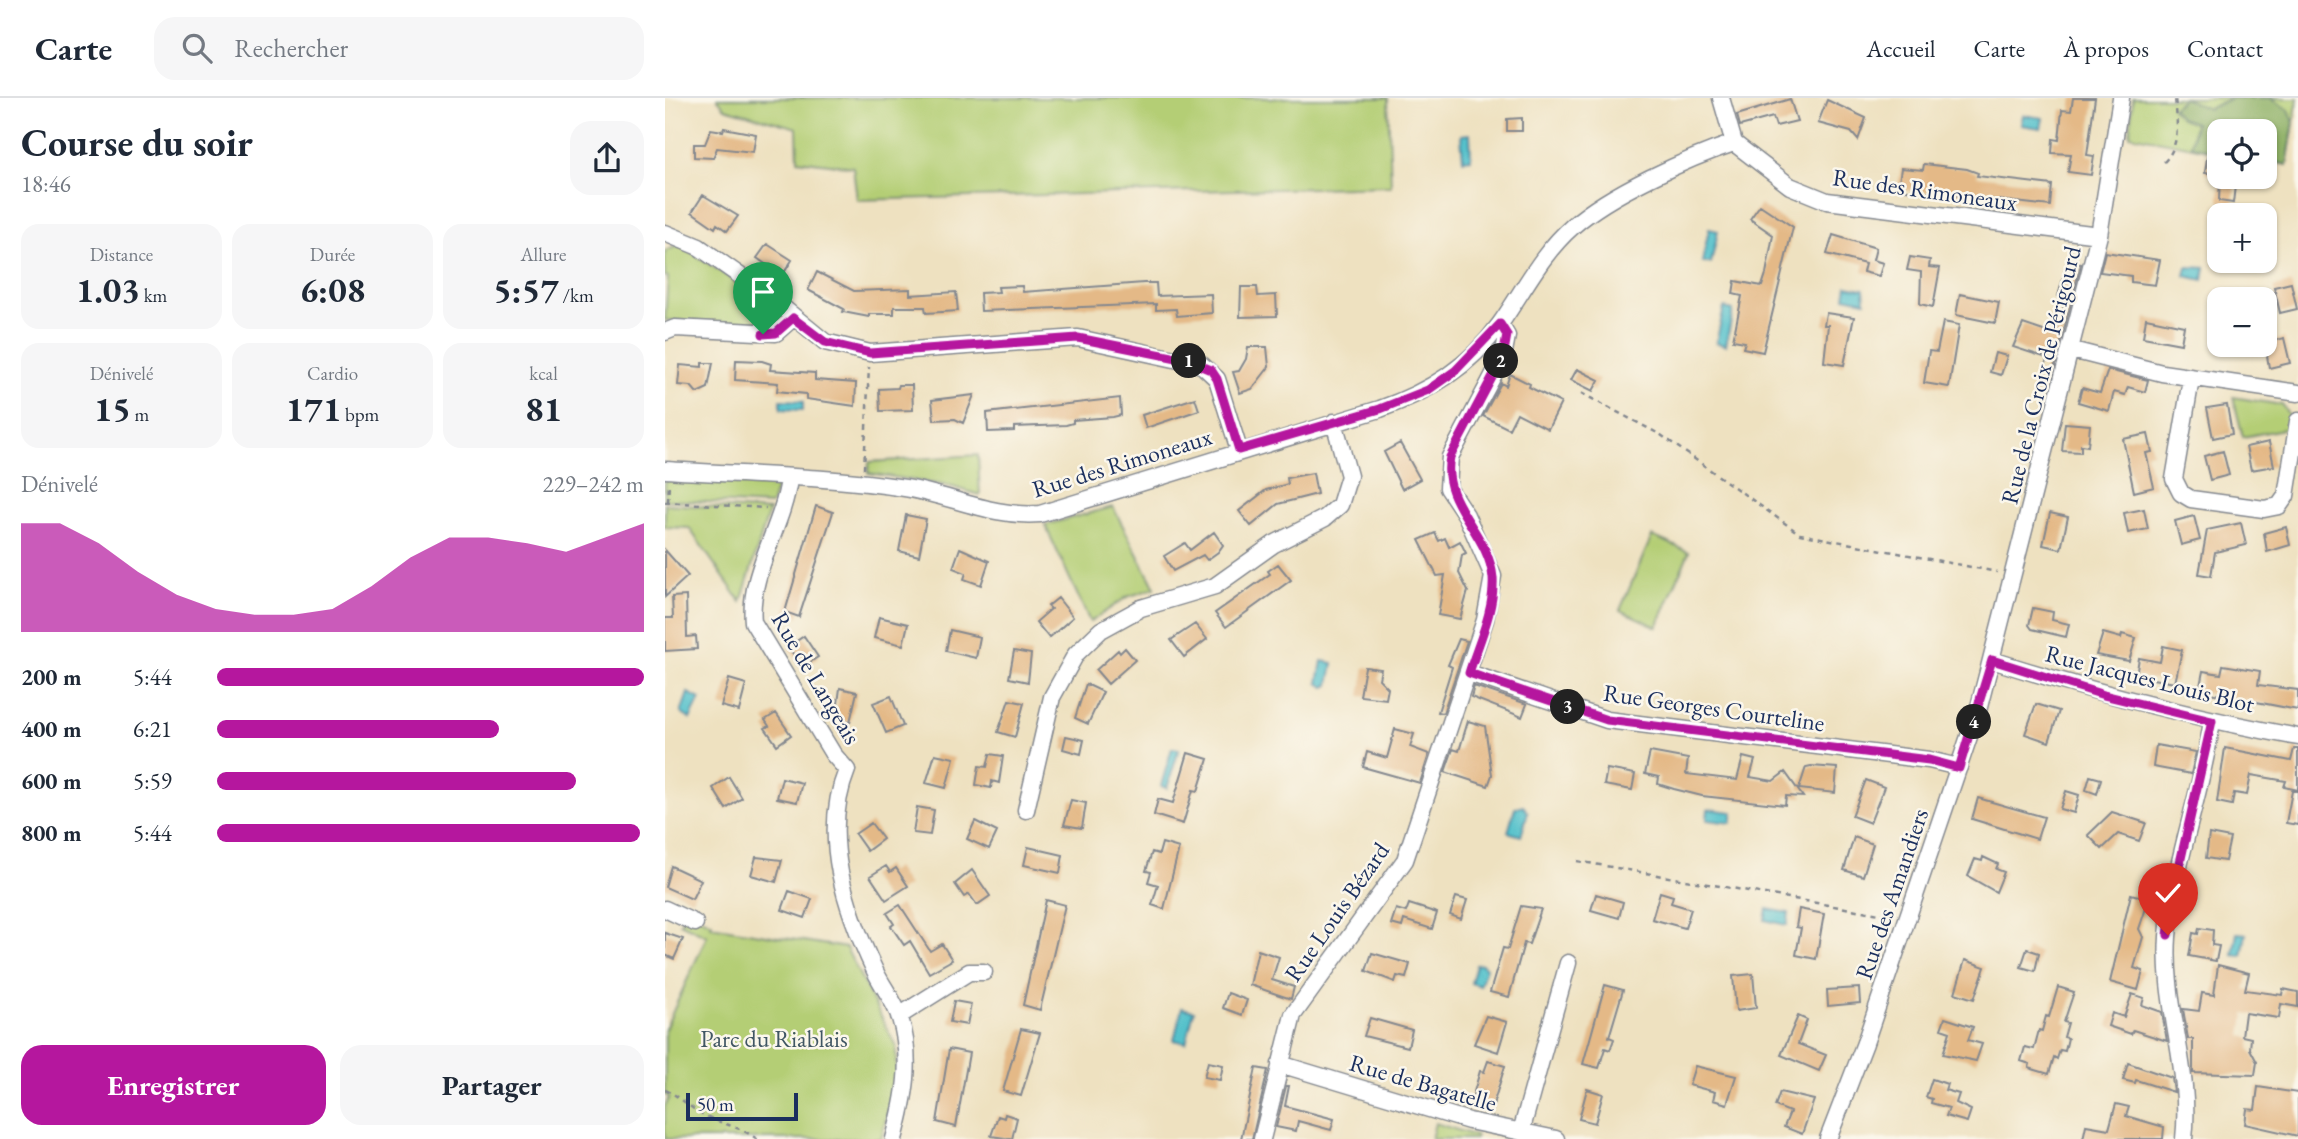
<!DOCTYPE html>
<html lang="fr">
<head>
<meta charset="utf-8">
<style>
	body { margin:0; font-family:"EB Garamond",serif; background:#f6f6f7; color:#1f2937; height:100vh; display:flex; flex-direction:column; font-size:26px; white-space:nowrap }
	* { box-sizing:border-box; margin:0 }
	p { font-size:23px; color:#747a83 }
	.icon { flex:none; width:38px; height:38px; fill:none; stroke:currentColor; stroke-width:2; stroke-linecap:round; stroke-linejoin:round }
	.map { position:relative; flex:1; overflow:hidden }
	.details { display:flex; flex-direction:column; background:#fff; width:665px }
	.details>* { flex:none }
	.fabs { position:absolute; left:1542px; top:21px; display:grid; gap:14px }
	.fabs a { display:grid; place-items:center; width:70px; height:70px; border-radius:14px; background:#fff; box-shadow:0 2px 5px #0004; font-size:35px }
	.scale { position:absolute; left:21px; bottom:18px; width:112px; box-sizing:border-box; padding-left:7px; border:4px solid #1b2f5e; border-top:0; font-size:19px; line-height:24px; white-space:nowrap; color:#1b2f5e; -webkit-text-stroke:5px #fbf7ec; paint-order:stroke }
	.pin { position:absolute; display:grid; place-items:center; width:60px; height:60px; color:#fff; margin:-72px -30px; border-radius:50% 50% 50% 0; rotate:-45deg; box-shadow:0 0 7px #0007 }
	.pin .icon { rotate:45deg }
	.km { position:absolute; width:35px; height:35px; margin:-18px; border-radius:50%; background:#222; color:#fff; font-size:19px; line-height:35px; text-align:center }
	.round { display:grid; place-items:center; flex:none; width:74px; height:74px; border-radius:21px; background:#f6f6f7 }
	.head { display:flex; align-items:center; justify-content:space-between; height:119px; padding:0 21px }
	h1 { font-size:38px; font-weight:700; line-height:52px }
	.stats { display:grid; grid-template-columns:repeat(3,1fr); gap:10px; height:119px; padding:7px 21px }
	.stats div { display:grid; align-content:center; border-radius:18px; background:#f6f6f7; text-align:center }
	.stats b { font-size:35px; font-weight:700 }
	.stats small { font-size:19px; font-weight:400 }
	.stats p { font-size:19px }
	.chart { height:196px; padding:14px 21px }
	.chart p { display:flex; justify-content:space-between }
	.chart svg { width:100%; height:126px; margin-top:7px; fill:#b5179e; opacity:.7 }
	.action { display:flex; gap:14px; margin-top:auto; padding:14px 21px }
	.action a { flex:1; height:80px; border-radius:21px; background:#b5179e; color:#fff; font-size:28px; font-weight:700; line-height:80px; text-align:center }
	.action a+a { background:#f6f6f7; color:#1f2937 }
	ul { padding:0 21px; list-style:none; font-size:23px }
	li { display:grid; grid-template-columns:112px 84px 1fr; align-items:center; height:52px }
	li i { height:18px; border-radius:9px; background:#b5179e }
	header { display:flex; align-items:center; gap:42px; box-sizing:border-box; height:98px; padding:0 35px; background:#fff; border-bottom:2px solid #e0e1e3 }
	header strong { font-size:33px }
	nav { display:flex; gap:38px; margin-inline-start:auto; font-size:24px }
	.search { width:490px; height:63px; background:#f6f6f7; display:flex; align-items:center; gap:18px; box-sizing:border-box; padding:0 24px; border-radius:21px; color:#747a83; font-size:26px }
	main { display:flex; flex:1; min-height:0 }
	.map>svg:first-child { display:block }
	.green { fill:#b4ce74; stroke:#687e69; stroke-width:2 }
	.forest { fill:#8fb166; stroke:#557062; stroke-width:2 }
	.water { fill:#54c1cb; stroke:#387894; stroke-width:2 }
	.building { fill:#e4b987 }
	.lines { fill:none; stroke-linecap:round; stroke-linejoin:round }
	.minor-casing { stroke:#84888f; stroke-width:19 }
	.path { stroke:#84888f; stroke-width:2.5; stroke-dasharray:5 5; stroke-linecap:butt }
	.minor { stroke:#fff; stroke-width:16 }
	.route-casing { stroke:#fff; stroke-width:14 }
	.route { stroke:#b5179e; stroke-width:9 }
	.labels { text-anchor:middle; stroke-width:5; stroke-linejoin:round; paint-order:stroke }
	.street-label { font-size:24px; fill:#1b2f5e; stroke:#fbf7ec }
	.park-label { font-size:24px; fill:#415764; stroke:#fbf7ec }
</style>
</head>
<body>
<header>
<strong>Carte</strong>
<div class="search"><svg class="icon" aria-label="search" viewBox="0 0 24 24"><circle cx="10" cy="10" r="6"/><path d="M15 15l6 6"/></svg>Rechercher</div>
<nav><a>Accueil</a><a>Carte</a><a>À propos</a><a>Contact</a></nav>
</header>
<main>
<section class="details">
<div class="head"><div><h1>Course du soir</h1><p>18:46</p></div><a class="round"><svg class="icon" aria-label="share" viewBox="0 0 24 24"><path d="M12 15V3M7 8l5-5 5 5M5 13v7h14v-7"/></svg></a></div>
<div class="stats">
<div><p>Distance</p><b>1.03<small> km</small></b></div>
<div><p>Durée</p><b>6:08</b></div>
<div><p>Allure</p><b>5:57<small> /km</small></b></div>
</div>
<div class="stats">
<div><p>Dénivelé</p><b>15<small> m</small></b></div>
<div><p>Cardio</p><b>171<small> bpm</small></b></div>
<div><p>kcal</p><b>81</b></div>
</div>
<div class="chart"><p><span>Dénivelé</span>229–242 m</p>
<svg viewBox="0 0 160 44" preserveAspectRatio="none"><path d="M0 44V6L10 6L20 13L30 23L40 31L50 36L60 38L70 38L80 36L90 28L100 18L110 11L120 11L130 13L140 16L150 11L160 6V44z"/></svg>
</div>
<ul>
<li><b>200 m</b>5:44<i style="width:100%"></i></li>
<li><b>400 m</b>6:21<i style="width:66%"></i></li>
<li><b>600 m</b>5:59<i style="width:84%"></i></li>
<li><b>800 m</b>5:44<i style="width:99%"></i></li>
</ul>
<div class="action"><a>Enregistrer</a><a>Partager</a></div>
</section>
<div class="map">
<svg width="1633" height="1041" viewBox="0 0 1633 1041">
	<rect width="100%" height="100%" fill="#fbf7ec"/>
	<filter id="ink" filterUnits="userSpaceOnUse"><feTurbulence type="fractalNoise" baseFrequency=".0143" numOctaves="2"/><feDisplacementMap in="SourceGraphic" scale="14" xChannelSelector="R" yChannelSelector="G"/><feConvolveMatrix kernelMatrix="1 2 1 2 8 2 1 2 1" color-interpolation-filters="sRGB"/></filter>
	<filter id="wash" filterUnits="userSpaceOnUse"><feTurbulence type="fractalNoise" baseFrequency=".00686" numOctaves="4" result="noise"/><feDisplacementMap in="SourceGraphic" scale="28" xChannelSelector="R" yChannelSelector="G"/><feGaussianBlur stdDeviation="1.57" result="paint"/><feColorMatrix in="noise" values="0 0 0 0 0 0 0 0 0 0 0 0 0 0 0 0 0 1.4 0 .05"/><feComposite in="paint" operator="in"/></filter>
	<g filter="url(#wash)">
		<rect width="100%" height="100%" fill="#eee1c0"/>
		<path class="green" d="M52,0H723L726,88L192,102L188,69L133,62L132,30L60,10Z
			M1468,0H1633L1622,67L1600,62V33H1554V54L1465,37Z
			M15,147L89,196L84,205L99,215L105,206L119,221L108,230L0,222L3,179L0,178V153Z
			M1568,299L1617,307L1626,320L1624,330L1578,339Z
			M313,357L315,397L284,388L203,375L204,364Z
			M0,381L111,387L112,388L106,407L0,402Z
			M0,406L104,413L76,504L24,430L0,429Z
			M448,409L490,490L462,499L425,524L380,427Z
			M987,438L1024,454L992,529L955,512Z
			M21,813L47,825L46,828L181,850L231,948V981L216,1041H0V1008L4,999L0,997V931L42,838L15,825Z
			M770,1025L811,1038L810,1041H766Z"/>
		<path class="forest" d="M1519,0L1543,11L1567,0H1604L1624,12L1629,24L1622,67L1600,62V33H1554V54L1526,48L1530,25L1516,20L1507,10Z"/>
		<path class="water" d="M1358,17L1378,20L1376,30L1356,27Z
			M805,36L806,61L798,62L796,37Z
			M1044,131L1053,133L1046,165L1037,164Z
			M1522,169L1540,170L1538,182L1520,178Z
			M1182,188L1199,191L1200,203L1180,199Z
			M1059,210L1068,212L1061,247L1051,245Z
			M116,302L138,303V312L116,311Z
			M657,563L668,565L664,587L660,589L653,585Z
			M23,595L35,601L25,621L16,615Z
			M507,650L514,651L502,690L496,688Z
			M858,708L863,714L856,738L843,734L850,710Z
			M1043,711L1068,714L1066,725L1042,722Z
			M1102,811L1124,815L1122,827L1100,822Z
			M1572,835L1581,836L1577,858L1568,857Z
			M817,866L821,870L815,888L806,885L811,867Z
			M517,910L529,913L521,945L509,942Z"/>
		<g id="blocks">
			<path class="building" d="M1408,0H1430L1422,57L1429,58L1426,77L1403,74L1406,56L1387,55L1388,41L1394,42L1397,12L1406,13Z
				M1125,1L1132,23L1111,28L1108,19L1075,28L1072,17Z
				M1162,2L1201,20L1193,42L1186,34L1153,25Z
				M857,20V33H842V21Z
				M59,30L91,36L88,54L52,50L48,60L29,59V46H40L46,31L58,33Z
				M1542,60L1554,62V77L1540,75Z
				M1259,66L1302,71L1313,75L1312,78L1387,87L1385,108L1233,91L1236,70L1258,72Z
				M1555,79H1571L1568,105L1554,103Z
				M38,97L73,118L62,133L52,126L50,130L27,114Z
				M1095,107L1128,129L1098,254L1078,250L1080,244L1068,242L1077,198L1068,196L1070,183L1097,188L1101,176L1108,137L1085,121Z
				M1168,137L1211,150L1208,162L1218,165L1214,178L1198,174L1200,166L1162,156Z
				M102,146L127,162L117,178L92,160Z
				M1440,154L1495,162L1490,187L1466,184V178L1435,174Z
				M1245,159L1265,162L1264,169L1275,170L1268,209L1255,206L1256,174L1242,172Z
				M1403,163L1416,166L1387,279L1379,277L1382,260L1348,249L1358,226L1390,237L1398,214L1400,200L1393,198Z
				M152,174L189,193L245,191V197L291,194L293,213L261,215L260,209H229V216H204V219L178,214L179,211L143,192Z
				M479,185H491L492,198L546,196L547,215L512,218L511,211L491,212V206L316,213L315,195L334,194L333,189L357,188L358,194Z
				M1626,185L1632,211L1615,215L1609,189Z
				M576,189H592L593,198L611,197L612,218L575,219Z
				M1295,196L1334,204L1330,225L1291,217Z
				M1161,215L1189,219L1179,267L1159,264L1163,227H1159Z
				M1481,220L1519,228L1516,246L1478,239Z
				M1278,224L1294,227L1284,289L1259,285L1264,253L1272,254Z
				M1619,240L1625,265L1604,270L1600,245Z
				M583,249H602L604,269L587,291L575,295L568,274L574,273L581,261Z
				M1330,255L1342,258L1336,277L1325,274Z
				M71,262L97,263L106,266L105,272L150,275V282L191,285L190,308L141,301V296L112,293L113,285L70,282Z
				M37,265H48L43,290L32,295L26,288L13,287L15,267L37,269Z
				M912,271L934,282L928,293L906,282Z
				M1443,272L1483,282L1480,294L1463,289L1460,297L1449,294L1444,313L1413,304L1417,290L1435,295Z
				M845,276L865,286L864,289L896,305L883,331L852,315L844,331L818,318L836,285L841,288Z
				M234,287H247L248,312L215,313L214,291L233,290Z
				M309,297L298,325L290,321L269,322L267,302Z
				M455,300L456,317L448,319L408,322V325L401,327L349,329V333L323,334L322,315Z
				M530,300L534,312L481,330L477,317Z
				M1562,307L1567,336L1548,340L1542,310Z
				M1400,325L1425,327L1423,348L1416,347V354L1397,353Z
				M1483,336L1487,354L1481,355L1489,389L1469,394L1458,341Z
				M1604,344L1609,368L1586,372L1581,349Z
				M735,345L755,381L737,391L719,354Z
				M1558,353L1564,377L1545,382L1539,358Z
				M648,375L652,396L613,406L586,428L574,413L601,392L623,386L622,380Z
				M151,408L168,414L134,519L120,514Z
				M1479,411L1483,431L1463,435L1459,415Z
				M1385,415L1403,419L1396,451L1378,447Z
				M241,417L261,421L254,458L234,453Z
				M1529,418L1535,442L1516,447L1510,423Z
				M1576,425L1581,447L1550,454L1546,478L1534,476L1542,432Z
				M1621,429L1625,447L1602,454L1599,435Z
				M549,434L558,447L553,454L542,462L538,457L508,473L499,458L520,445L525,452Z
				M770,435L774,443L780,440L784,449L795,443L801,455L797,457L794,475L803,493L795,521L773,517L780,477L772,478L754,442Z
				M295,450L324,463L316,487L299,481L301,475L288,470Z
				M0,452L23,478L0,499Z
				M613,466L626,482L561,529L550,515L605,476L603,473Z
				M21,498L22,539L31,538L32,551L0,553V520H8L7,499Z
				M393,500L408,519L384,540L371,524L386,511L383,508Z
				M1368,510L1388,514L1387,522L1404,526L1401,539L1367,531L1364,527Z
				M214,519L243,526L238,547L209,540Z
				M530,526L542,541L519,559L506,542Z
				M285,532L315,539L311,560L281,553Z
				M1438,535L1456,540L1457,536L1471,540L1464,563L1431,557Z
				M139,538L153,559L138,569L123,549Z
				M794,541L802,543L778,615L773,614L787,569L783,567Z
				M1498,548L1517,552L1510,585L1471,578L1474,560L1495,564Z
				M460,550L470,562L443,586L431,572L453,552L455,555Z
				M349,553L366,556L363,584L344,580Z
				M1558,567L1595,573L1593,587L1633,592V612L1534,593L1538,573L1556,576Z
				M700,569L716,571L714,581L723,590L721,601L695,598Z
				M64,581L81,586L74,613L56,608Z
				M421,586L438,594L423,626L410,620Z
				M809,588L862,606L857,619L806,599Z
				M175,590L192,594L185,624L171,621Z
				M226,598L238,628L221,635L208,605Z
				M344,602L359,605L350,639L333,634Z
				M1371,606L1394,613L1384,644L1360,636Z
				M111,615L126,637L112,647L100,630L104,628L100,622Z
				M803,623L820,628L827,677L823,688L780,674L788,651L794,653Z
				M730,631L749,636L745,649L764,656L755,685L698,669L702,654L722,660Z
				M401,638L419,642L416,656L398,651Z
				M1491,647L1531,654L1526,676L1488,669Z
				M1560,650L1626,663L1629,651H1633V692L1619,689L1621,683L1586,677L1582,697L1569,695L1567,707L1552,704Z
				M985,654L1023,661L1021,676L1072,682L1078,659L1090,662L1085,679L1108,683L1120,674L1138,699L1121,698L1120,707L1037,698L1009,691L993,686L994,679L980,676Z
				M523,655L543,661L533,693L528,692L518,726L489,717L493,701L508,705Z
				M270,656L289,660L281,690L261,685Z
				M325,656L338,658L334,685L327,683L326,690L311,687L314,668L322,669Z
				M1146,668L1172,670L1170,695L1134,691L1141,669Z
				M942,671L970,676L967,692L939,687Z
				M1425,678L1436,681L1432,696L1421,692Z
				M64,679L77,700L61,711L48,690Z
				M117,680L137,685L132,704L112,700Z
				M1201,682L1219,689L1205,725L1187,718Z
				M1401,693L1414,697L1409,715L1395,711Z
				M1627,693H1633V727L1621,725Z
				M1313,700L1379,719L1372,741L1307,721Z
				M406,702L421,705L417,730L399,727Z
				M252,709L269,712L265,737L248,735Z
				M1447,714L1481,725L1474,743L1453,736L1437,751L1423,737Z
				M310,723L332,734L324,751L302,741Z
				M206,725L218,741L202,753L190,736Z
				M1544,736L1565,740L1560,763L1541,760Z
				M1189,739L1208,746L1198,778L1179,772Z
				M497,745L514,750L499,811L487,807L493,787L483,784L486,774L481,773L487,754L494,756Z
				M363,749L398,757L395,775L359,767Z
				M91,759L117,762L111,784L86,777Z
				M1318,759L1333,766L1331,771L1339,774L1331,794L1303,778L1310,761L1317,763Z
				M6,768L36,782L27,801L0,789Z
				M221,768L225,774L231,770L243,788L221,802L205,778Z
				M307,772L325,798L312,807L304,796L299,799L290,786Z
				M124,793L147,801L140,820L117,812Z
				M995,794L1008,798L1006,805L1026,811L1020,830L987,821Z
				M931,796L958,804L954,820L926,812Z
				M1466,796L1484,801L1474,831L1478,839L1469,870L1478,873L1473,892L1445,884Z
				M791,799L802,802L796,821L785,817Z
				M381,802L400,807L375,912L358,907Z
				M744,806L772,815L767,831L739,822L737,829L726,826L731,811L741,814Z
				M235,807L265,853L277,846L287,862L264,875L245,843L239,847L226,828L229,826L222,815Z
				M856,808L876,811L864,846L859,845L844,899L825,894L838,850L843,851Z
				M1134,811L1159,816L1151,861L1131,857L1136,830L1131,829Z
				M1534,830L1548,832L1547,847L1554,848L1551,863L1524,858L1528,835L1533,836Z
				M0,835L18,841L9,861L0,857Z
				M1362,851L1374,855L1370,873L1356,869Z
				M593,852L614,859L607,882L629,889L626,901L585,887Z
				M707,855L745,866L741,880L732,878L730,884L701,873Z
				M1300,862L1320,869L1309,901L1290,895Z
				M1553,867L1584,875L1580,892L1617,897L1618,891L1633,894V909L1616,906L1614,920L1580,915L1577,938L1586,940L1585,951L1592,964L1590,977L1528,975V941H1523L1518,911L1534,913L1537,895L1549,897Z
				M1088,876L1091,910L1071,913L1068,878Z
				M940,887L958,892L944,939L949,941L945,952L940,950L934,970L918,966Z
				M1393,889L1409,894L1399,924L1403,925L1399,939L1403,940L1400,953L1395,952L1392,961L1389,959L1384,976L1364,970L1365,966L1356,963L1360,949L1369,951L1374,932L1377,933L1381,918L1384,919Z
				M1194,890L1195,905L1163,908L1162,892Z
				M563,895L582,902L577,917L558,910Z
				M1467,896L1479,900L1477,907L1497,914L1502,943L1468,932L1466,936L1443,928L1447,915L1459,919Z
				M289,903L306,906L302,927L285,924Z
				M821,918L842,924L833,954L809,946Z
				M1133,918L1142,922L1133,946L1161,957L1154,973L1116,957Z
				M705,920L747,932L743,949L699,938Z
				M1280,920L1308,929L1303,942L1317,946L1311,963L1278,956L1285,934L1276,931Z
				M356,931L375,935L356,998L338,993Z
				M284,951L304,955L291,1029L272,1024Z
				M823,963L840,968L827,1010L806,1004L815,973L819,974Z
				M543,964L558,967L555,982L539,979Z
				M1463,965L1507,980L1509,994L1471,982L1470,985L1458,982Z
				M1030,968L1071,978L1062,1006L1048,1002L1050,994L1024,987Z
				M591,970L603,972L587,1041H576Z
				M1267,981L1282,986L1280,992L1294,996L1291,1005L1306,1012L1302,1024L1281,1018L1284,1010L1266,1005L1267,1001L1261,999Z
				M621,988H624L620,1008L669,1021L666,1032L633,1023L631,1033L611,1029Z
				M1593,989L1633,995V1038L1580,1026L1582,1011L1590,1012Z
				M922,991L938,996L930,1025L914,1021Z
				M1115,994L1149,1002L1137,1036L1119,1029L1125,1014L1110,1008Z
				M1451,1006L1464,1009L1461,1018L1499,1029L1498,1041H1418L1421,1027L1444,1031Z
				M340,1016L352,1020L347,1041L326,1038L333,1018L339,1020Z"/>
		</g>
	</g>
	<g filter="url(#ink)">
		<use href="#blocks" fill-opacity="0" stroke="#84888f" stroke-width="2"/>
		<g class="lines">
			<g class="minor-casing">
				<path id="minor" d="M1056,0L1069,45
					M1069,45L1125,88L1162,103L1434,137
					M0,135L34,149L105,199L160,244L205,255L413,240L537,267L552,281L574,352
					M0,234L10,230L111,235L128,220
					M1407,252L1497,275L1633,295
					M1526,281L1509,381L1516,395L1526,401L1599,411L1614,408L1621,398L1633,323
					M0,372C79,377 161,378 240,390C286,397 328,420 375,416L715,311C763,294 805,269 835,226C859,192 876,156 908,128C944,96 1023,60 1069,45
					M124,381C118,429 83,475 88,524L168,656L182,672C155,738 181,812 210,873C217,888 230,904 235,920C248,962 240,1000 229,1041
					M1327,562C1428,594 1529,620 1633,639
					M804,575L942,622L1264,662L1294,669
					M361,712L387,599L411,556L436,532L476,510L550,488L609,446L660,420L675,407L684,378L669,324
					M0,811L30,825
					M234,918L304,874H319
					M615,966L804,1023L891,1041
					M856,1034L903,865
					M597,1041L628,917L740,762L820,522L828,478L801,417L783,390L785,359L838,259L842,238L835,226
					M1163,1041L1200,945L1314,609L1434,137L1456,0
					M1519,1041C1527,973 1498,907 1503,839C1508,765 1537,696 1547,623"/>
			</g>
			<path class="path" d="M1499,64C1516,47 1512,22 1510,0
				M916,295L996,337L1135,436L1332,474
				M199,371L204,269
				M0,404L101,410
				M3,404L4,386
				M912,763L1226,818
				M0,992C15,998 23,1009 37,1016C55,1026 75,1028 92,1041"/>
			<use href="#minor" class="minor"/>
		</g>
	</g>
	<g class="lines" filter="url(#ink)">
		<g class="route-casing">
			<path id="route" d="M98,236L111,235L128,220L160,244L205,255L413,240L522,262L546,272L552,281L574,352L715,311L763,292L790,273L835,226L842,237L838,259L785,359C775,406 824,434 828,480C830,511 813,546 804,575L942,622L1264,662L1294,670L1327,562L1439,597L1547,623L1510,787L1503,837"/>
		</g>
		<use href="#route" class="route"/>
	</g>
	<g class="labels">
		<g class="street-label">
			<text transform="translate(1260 92) rotate(8)" y="8">Rue des Rimoneaux</text>
			<text transform="translate(1376 277) rotate(-76)" y="8">Rue de la Croix de Périgourd</text>
			<text transform="translate(457 365) rotate(-17)" y="8">Rue des Rimoneaux</text>
			<text transform="translate(151 580) rotate(59)" y="8">Rue de Langeais</text>
			<text transform="translate(1485 581) rotate(14)" y="8">Rue Jacques Louis Blot</text>
			<text transform="translate(1049 610) rotate(8)" y="8">Rue Georges Courteline</text>
			<text transform="translate(1227 796) rotate(-71)" y="8">Rue des Amandiers</text>
			<text transform="translate(672 814) rotate(-55)" y="8">Rue Louis Bézard</text>
			<text transform="translate(758 985) rotate(16)" y="8">Rue de Bagatelle</text>
		</g>
		<g class="park-label">
			<text x="109" y="949">Parc du Riablais</text>
		</g>
	</g>
</svg>
<div class="fabs">
<a><svg class="icon" aria-label="locate" viewBox="0 0 24 24"><circle cx="12" cy="12" r="6"/><path d="M12 2v4M12 18v4M2 12h4M18 12h4"/></svg></a>
<a>+</a>
<a>−</a>
</div>
<div class="scale">50 m</div>
<div class="pin" style="left:98px;top:236px;background:#1e9e55"><svg class="icon" aria-label="arrive" viewBox="0 0 24 24"><path d="M6 21V4h12l-3 4 3 4H6"/></svg></div>
<div class="pin" style="left:1503px;top:837px;background:#d93025"><svg class="icon" aria-label="check" viewBox="0 0 24 24"><path d="M5 12l5 5 9-10"/></svg></div>
<b class="km" style="left:524px;top:263px">1</b>
<b class="km" style="left:836px;top:263px">2</b>
<b class="km" style="left:903px;top:609px">3</b>
<b class="km" style="left:1309px;top:624px">4</b>
</div>
</main>
</body>
</html>
